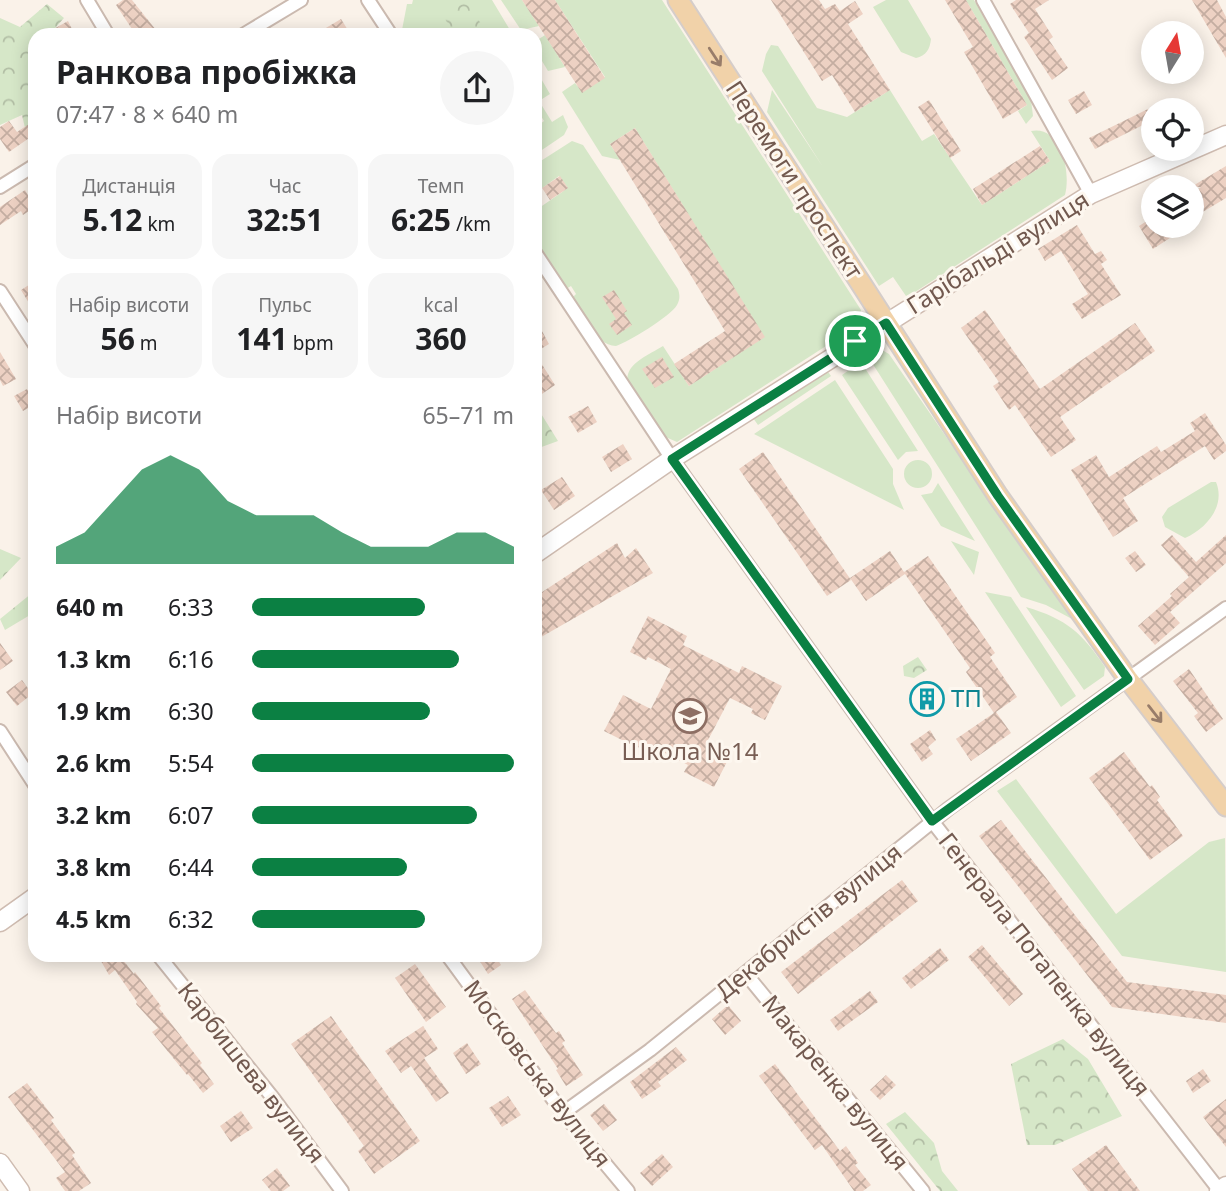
<!DOCTYPE html>
<html lang="uk">
<head>
<meta charset="utf-8">
<style>
	body { margin:0; font-family:"Noto Sans",sans-serif; background:#f6f6f6; color:#202124; height:100vh; display:flex; flex-direction:column; font-size:26px; white-space:nowrap }
	* { box-sizing:border-box; margin:0 }
	p { font-size:23px; color:#757577 }
	.icon { flex:none; width:38px; height:38px; fill:none; stroke:currentColor; stroke-width:2; stroke-linecap:round; stroke-linejoin:round }
	.map { position:relative; flex:1; overflow:hidden }
	.panel { position:absolute; left:28px; top:28px; width:514px; height:934px; display:flex; flex-direction:column; background:#fff; border-radius:21px; box-shadow:0 4px 18px #0003 }
	.panel>* { flex:none }
	.needle { width:46px; rotate:11deg }
	.buttons { position:absolute; left:1141px; top:21px; display:grid; gap:14px }
	.buttons a { display:grid; place-items:center; width:63px; height:63px; border-radius:50%; background:#fff; box-shadow:0 4px 18px #0003; font-size:35px }
	.pin { position:absolute; display:grid; place-items:center; width:60px; height:60px; color:#fff; margin:-30px; border:4px solid #fff; border-radius:50%; box-shadow:0 2px 7px #0007 }
	.round { display:grid; place-items:center; flex:none; width:74px; height:74px; border-radius:37px; background:#f6f6f6 }
	.headline { display:flex; align-items:center; justify-content:space-between; height:119px; padding:0 28px }
	h1 { font-size:32px; font-weight:700; line-height:52px }
	.stats { display:grid; grid-template-columns:repeat(3,1fr); gap:10px; height:119px; padding:7px 28px }
	.stats div { display:grid; align-content:center; border-radius:18px; background:#f6f6f6; text-align:center }
	.stats b { font-size:30px; font-weight:700 }
	.stats small { font-size:19px; font-weight:400 }
	.stats p { font-size:19px }
	.chart { height:196px; padding:14px 28px }
	.chart p { display:flex; justify-content:space-between }
	.chart svg { width:100%; height:126px; margin-top:7px; fill:#0b8043; opacity:.7 }
	ul { padding:0 28px; list-style:none; font-size:23px }
	li { display:grid; grid-template-columns:112px 84px 1fr; align-items:center; height:52px }
	li i { height:18px; border-radius:9px; background:#0b8043 }
	.map>svg:first-child { display:block }
	.grass { fill:#d6e7c8 }
	.forest { fill:url(#forest-crowns) }
	.building { fill:url(#building-cross-hatch) }
	.lines { fill:none; stroke-linecap:round; stroke-linejoin:round }
	.street-casing { stroke:#cbbab0; stroke-width:16 }
	.secondary-casing { stroke:#cfbcb1; stroke-width:21 }
	.primary-casing { stroke:#d5cdca; stroke-width:23 }
	.street { stroke:#fff; stroke-width:12 }
	.secondary { stroke:#fff; stroke-width:18 }
	.primary { stroke:#f1d2a9; stroke-width:19 }
	.oneway { stroke:#987d6a }
	.route-casing { stroke:#fff; stroke-width:14 }
	.route { stroke:#0b8043; stroke-width:9 }
	.labels { text-anchor:middle; stroke-width:6; stroke-linejoin:round; paint-order:stroke }
	.street-label { font-size:24px; fill:#72594f; stroke:#fdf7ef }
	.culture-label { font-size:24px; fill:#0d838f; stroke:#fdf7ef; text-anchor:start }
	.education-label { font-size:24px; fill:#785e54; stroke:#fdf7ef }
</style>
</head>
<body>
<div class="map">
<svg width="1226" height="1191" viewBox="0 0 1226 1191">
	<defs>
		<pattern id="forest-crowns" width="20" height="18" patternUnits="userSpaceOnUse" patternTransform="scale(1.75)"><rect width="20" height="18" fill="#d6e7c8"/><path d="M2 6a3 3 0 1 1 6 0M12 15a3 3 0 1 1 6 0" fill="none" stroke="#b2bea5"/></pattern>
		<pattern id="building-cross-hatch" width="8" height="8" patternUnits="userSpaceOnUse" patternTransform="scale(1.75)"><rect width="8" height="8" fill="#edd1c3"/><path d="M0 0l8 8M0 8l8-8" fill="none" stroke="#c4ada1"/></pattern>
	</defs>
	<rect width="100%" height="100%" fill="#faf2e9"/>
	<path class="grass" d="M413,0H492L513,35H401L407,4H412Z
		M501,0H522L539,26L521,30Z
		M555,0H662L861,310L860,320L854,328L677,442L661,435L628,384C623,364 649,355 663,346L689,386L764,337L635,128L610,144L620,160L602,156L562,92L575,83L582,92L605,77Z
		M886,0H908L931,39C930,49 926,56 916,58L901,52L873,7Z
		M966,0H974L1031,100L1033,116L1026,124L1018,111L1027,105Z
		M545,35L565,67L548,71L536,51V41Z
		M771,45L778,46L817,108L847,117L890,90L922,141L934,134L982,205L1050,161L1031,131C1062,125 1071,173 1065,195L912,294L906,296L893,277L879,286L767,112L772,90L823,167L762,71L766,54Z
		M536,70L550,94L539,101L552,122L563,115L568,127L564,135L536,154V127L544,121L536,108Z
		M572,141L583,145L678,289C680,295 680,300 677,305C671,316 628,342 616,346C594,345 582,314 572,298L576,294L571,286L566,289L536,242V204L539,208L568,188L559,176L538,191L536,188V164Z
		M882,350L889,354L1072,619L1046,605L1021,597L869,358Z
		M861,362L918,451L906,452L898,460L842,375Z
		M826,369L831,376L758,425L753,418Z
		M835,380L893,469V484L904,510L754,434Z
		M904 474a14 14 0 1 1 28 0a14 14 0 1 1-28 0Z
		M1211,482H1216C1226,506 1206,529 1185,538L1165,527L1162,517L1168,508Z
		M938,483L975,541L941,526L921,495L932,493Z
		M951,541L979,552L974,575Z
		M985,592L1011,597L1076,696L1061,707Z
		M1026,607C1067,619 1082,633 1105,667L1104,676L1084,690Z
		M1016,779L1116,914L1209,842L1225,838L1226,972L1122,956L997,791Z"/>
	<path class="forest" d="M433,0H486L490,7L476,16L488,35H455Z
		M47,4L64,18L49,35H35V118L25,128L22,115L0,125V18L20,27Z
		M540,412L558,441L536,449V414Z
		M0,549L21,558L0,580Z
		M32,593L35,595V612L5,630L0,619Z
		M918,657L927,670L914,678L904,676L903,666Z
		M1063,1039L1088,1059L1122,1116L1055,1145H1027L1011,1064Z
		M905,1112L934,1143L942,1171L958,1191H940L886,1124Z"/>
	<path class="building" d="M123,0H132L156,30L149,35H136L116,5Z
		M522,0H555L605,78L582,93Z
		M771,0H819L825,9L835,4L840,11L855,1L863,14L848,24L890,90L855,112L832,75L822,81Z
		M945,0H966L1027,105L1003,119L964,52L973,47Z
		M1016,0H1049L1035,9L1053,37L1049,40L1068,68L1052,80L1024,37L1029,33L1010,4Z
		M1192,0H1217L1226,17V58Z
		M341,19L351,35H314Z
		M68,21L75,35H43Z
		M1084,91L1092,105L1076,114L1068,100Z
		M929,100L961,151L950,158L918,107Z
		M1148,109L1153,120L1095,149L1089,138Z
		M35,120V134L9,152L0,139V127L9,121L17,132Z
		M635,128L765,337L689,386L674,364L725,331L610,144Z
		M1040,146L1050,161L982,205L973,189Z
		M1226,166V198L1201,213L1192,199V193L1201,187H1191Z
		M560,176L568,188L550,200L542,188Z
		M25,190L35,207L23,215L21,211L0,225V207Z
		M1153,217V226H1167L1173,236L1153,249L1139,226Z
		M1077,225L1095,254L1101,251L1107,260L1101,264L1121,295L1082,319L1072,304L1088,294L1061,251L1045,261L1038,249Z
		M35,281V313L21,290Z
		M614,290L627,311L624,313L632,325L617,335L609,324L616,319L602,297Z
		M985,310L1040,389L1135,323L1155,351L1060,417L1076,440L1051,457L1015,405L1009,410L993,386L999,382L961,328Z
		M536,320L549,344L536,352Z
		M0,352L16,379L3,386L0,380Z
		M536,355L555,385L536,398Z
		M662,357L674,377L655,388L642,369Z
		M27,389L35,404L23,411L14,396Z
		M588,406L597,422L578,433L568,417Z
		M1205,413L1226,445V451L1214,460L1205,446L1123,498L1138,521L1113,537L1071,470L1096,455L1109,477L1157,446L1161,452L1195,431L1190,423Z
		M623,444L632,459L611,472L602,457Z
		M763,452L851,580L827,596L739,469Z
		M562,477L575,496L554,510L541,490Z
		M1172,535L1196,562L1226,535V563L1170,612L1180,623L1155,645L1138,626L1172,596L1170,594L1189,577L1161,545Z
		M617,543L625,558L636,548L653,573L536,640V596Z
		M890,551L904,572L928,556L995,653L990,657L1017,697L996,712L1011,733L971,761L956,739L994,713L966,672L970,668L905,574L866,601L850,578Z
		M1135,551L1146,565L1136,572L1125,558Z
		M648,616L687,636L683,645L739,673L742,666L782,686L765,720L751,713L753,709L730,698L707,742L731,754L714,787L684,772L688,765L642,741L638,748L604,731L623,695L651,709L671,669L648,657L646,660L630,652Z
		M0,643L13,661L0,670Z
		M1189,669L1223,719L1206,732L1194,716L1198,713L1173,681Z
		M22,680L32,694L17,706L6,692Z
		M926,687L938,704L927,711L916,694Z
		M930,730L936,740L928,747L933,754L922,762L910,744Z
		M1124,752L1150,787L1152,785L1160,797L1157,800L1183,836L1150,860L1089,778Z
		M1001,820L1127,982L1226,995V1023L1112,1007L979,836Z
		M902,880L918,901L798,994L781,972Z
		M982,945L1023,994L1009,1006L968,957Z
		M940,948L949,960L911,989L902,978Z
		M98,956H120L134,974L135,972L161,1006L159,1008L202,1063L200,1065L214,1084L203,1093L188,1074L187,1075L152,1032L158,1028L136,1004L137,1002L115,970L109,975Z
		M486,956H495L501,965L488,974L479,960Z
		M415,964L446,1007L426,1022L395,978Z
		M525,990L556,1033L559,1031L565,1041L562,1043L583,1075L566,1086L556,1070L558,1069L512,999Z
		M870,991L878,1002L838,1031L830,1020Z
		M728,1005L741,1021L725,1035L712,1019Z
		M331,1016L420,1141L374,1174L358,1151L364,1146L291,1044Z
		M423,1026L438,1049L424,1058L449,1093L436,1102L411,1066L401,1073L385,1051Z
		M467,1043L481,1064L466,1074L453,1053Z
		M676,1047L687,1060L658,1082L661,1086L642,1099L630,1082Z
		M775,1064L840,1151L846,1146L858,1163L855,1165L871,1185L863,1191H854L822,1145L815,1150L759,1076Z
		M1203,1069L1211,1081L1193,1093L1186,1081Z
		M886,1075L896,1085L880,1100L870,1090Z
		M27,1083L54,1118L51,1120L75,1153L72,1155L91,1183L79,1191H65L56,1178L65,1172L8,1097Z
		M508,1096L521,1115L502,1127L489,1108Z
		M1226,1099V1147L1203,1117Z
		M604,1104L617,1120L603,1131L590,1115Z
		M241,1111L253,1128L231,1142L220,1126Z
		M1106,1145L1140,1191H1088L1072,1169Z
		M662,1154L673,1167L652,1186L640,1173Z
		M277,1168L290,1186L283,1191H271L262,1180Z"/>
	<g class="lines">
		<g class="street-casing">
			<path id="street" d="M87,0L108,35
				M368,0L391,35
				M983,0L1091,194
				M243,35L301,0
				M0,187L35,165
				M536,254L672,459L932,821L1220,1191
				M0,291L35,345
				M0,731L35,785
				M159,956L273,1098L342,1191
				M448,956L563,1113L628,1191
				M746,974L923,1191
				M563,1113L650,1050L948,809L1226,608"/>
		</g>
		<g class="secondary-casing">
			<path id="secondary" d="M536,553L672,459L1091,194L1226,135
				M0,922L35,897
				M0,1163L20,1191
				M1219,1191L1226,1186"/>
		</g>
		<g class="primary-casing">
			<path id="primary" d="M678,0L998,496L1128,679L1226,806"/>
		</g>
		<use href="#street" class="street"/>
		<use href="#secondary" class="secondary"/>
		<use href="#primary" class="primary"/>
	</g>
	<defs><path id="oneway-shaft" d="M-6 0H5M1.5-3L5.5 0L1.5 3" fill="none" stroke-width="1.6" stroke-linecap="round" stroke-linejoin="round" transform="scale(1.75)"/></defs>
	<g class="oneway">
		<use href="#oneway-shaft" transform="translate(715 57) rotate(57)"/>
		<use href="#oneway-shaft" transform="translate(1155 714) rotate(52)"/>
	</g>
	<g class="lines">
		<g class="route-casing">
			<path id="route" d="M886,323L998,496L1128,679L932,821L672,459Z"/>
		</g>
		<use href="#route" class="route"/>
	</g>
	<defs>
		<g id="building-ring" transform="scale(1.75)"><circle r="9.5" fill="#fdf7ef" stroke="#0f9aa8" stroke-width="1.5"/><path d="M-4-6H4V6H1V3H-1V6H-4ZM-2.5-4.3h1.7v1.8h-1.7ZM.8-4.3h1.7v1.8H.8ZM-2.5-1h1.7V.8h-1.7ZM.8-1h1.7V.8H.8Z" fill="#0f9aa8"/></g>
		<g id="school-ring" transform="scale(1.75)"><circle r="9.5" fill="#fdf7ef" stroke="#8d6e63" stroke-width="1.5"/><path d="M0-5L7-2L0 1L-7-2ZM-4 1L0 2.5L4 1V4Q0 6-4 4Z" fill="#8d6e63"/></g>
	</defs>
	<g fill-rule="evenodd">
		<use href="#building-ring" x="927" y="699"/>
		<use href="#school-ring" x="690" y="716"/>
	</g>
	<g class="labels">
		<g class="street-label">
			<text transform="translate(794 180) rotate(57)" y="8">Перемоги проспект</text>
			<text transform="translate(998 253) rotate(-32)" y="8">Гарібальді вулиця</text>
			<text transform="translate(809 922) rotate(-39)" y="8">Декабристів вулиця</text>
			<text transform="translate(1044 965) rotate(52)" y="8">Генерала Потапенка вулиця</text>
			<text transform="translate(251 1073) rotate(52)" y="8">Карбишева вулиця</text>
			<text transform="translate(537 1074) rotate(53)" y="8">Московська вулиця</text>
			<text transform="translate(835 1083) rotate(51)" y="8">Макаренка вулиця</text>
		</g>
		<g class="culture-label">
			<text x="951" y="707">ТП</text>
		</g>
		<g class="education-label">
			<text x="690" y="760">Школа №14</text>
		</g>
	</g>
</svg>
<div class="buttons">
<a><svg class="needle" viewBox="-14 -14 28 28"><path d="M0-13l5 13h-10z" fill="#e53935"/><path d="M0 13l5-13h-10z" fill="#757577"/></svg></a>
<a><svg class="icon" aria-label="locate" viewBox="0 0 24 24"><circle cx="12" cy="12" r="6"/><path d="M12 2v4M12 18v4M2 12h4M18 12h4"/></svg></a>
<a><svg class="icon" aria-label="layers" viewBox="0 0 24 24"><path d="M12 4l9 5-9 5-9-5zM3 14l9 5 9-5"/></svg></a>
</div>
<div class="pin" style="left:855px;top:341px;background:#1e9e55"><svg class="icon" aria-label="arrive" viewBox="0 0 24 24"><path d="M6 21V4h12l-3 4 3 4H6"/></svg></div>
<section class="panel">
<div class="headline"><div><h1>Ранкова пробіжка</h1><p>07:47 · 8 × 640 m</p></div><a class="round"><svg class="icon" aria-label="share" viewBox="0 0 24 24"><path d="M12 15V3M7 8l5-5 5 5M5 13v7h14v-7"/></svg></a></div>
<div class="stats">
<div><p>Дистанція</p><b>5.12<small> km</small></b></div>
<div><p>Час</p><b>32:51</b></div>
<div><p>Темп</p><b>6:25<small> /km</small></b></div>
</div>
<div class="stats">
<div><p>Набір висоти</p><b>56<small> m</small></b></div>
<div><p>Пульс</p><b>141<small> bpm</small></b></div>
<div><p>kcal</p><b>360</b></div>
</div>
<div class="chart"><p><span>Набір висоти</span>65–71 m</p>
<svg viewBox="0 0 160 44" preserveAspectRatio="none"><path d="M0 44V38L10 33L20 22L30 11L40 6L50 11L60 22L70 27L80 27L90 27L100 33L110 38L120 38L130 38L140 33L150 33L160 38V44z"/></svg>
</div>
<ul>
<li><b>640 m</b>6:33<i style="width:66%"></i></li>
<li><b>1.3 km</b>6:16<i style="width:79%"></i></li>
<li><b>1.9 km</b>6:30<i style="width:68%"></i></li>
<li><b>2.6 km</b>5:54<i style="width:100%"></i></li>
<li><b>3.2 km</b>6:07<i style="width:86%"></i></li>
<li><b>3.8 km</b>6:44<i style="width:59%"></i></li>
<li><b>4.5 km</b>6:32<i style="width:66%"></i></li>
</ul>
</section>
</div>
</body>
</html>
